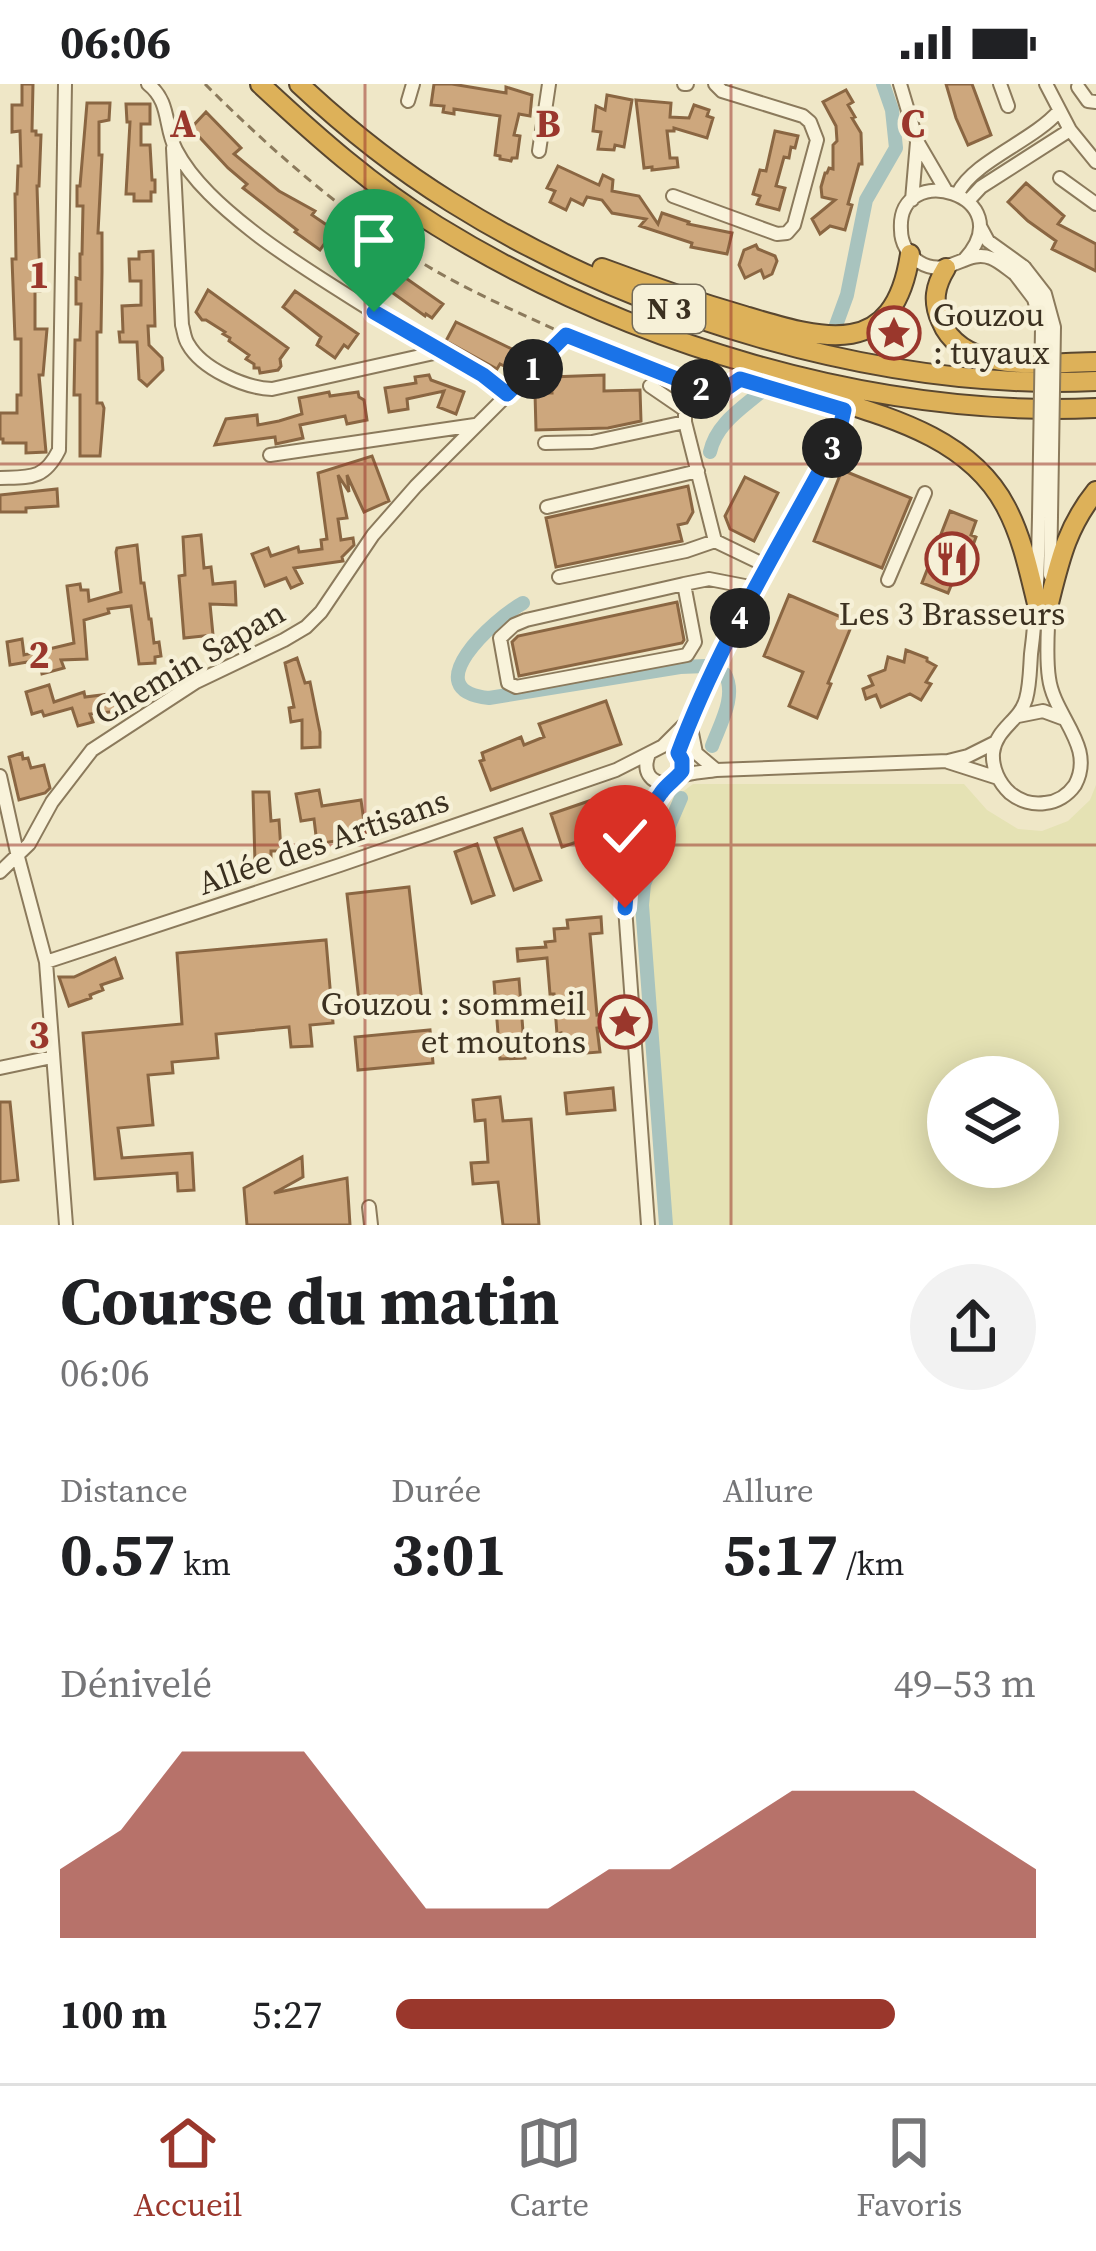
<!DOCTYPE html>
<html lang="fr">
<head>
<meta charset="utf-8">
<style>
	body { margin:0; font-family:"Source Serif 4",serif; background:#f2f2f2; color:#202124; height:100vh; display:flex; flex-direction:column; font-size:45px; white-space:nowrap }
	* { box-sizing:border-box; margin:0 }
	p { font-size:39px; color:#757577 }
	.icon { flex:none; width:66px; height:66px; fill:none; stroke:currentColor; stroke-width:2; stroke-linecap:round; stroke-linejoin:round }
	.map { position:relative; height:1141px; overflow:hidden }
	.panel { display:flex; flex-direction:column; background:#fff; flex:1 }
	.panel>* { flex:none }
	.fabs { position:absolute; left:927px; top:972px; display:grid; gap:24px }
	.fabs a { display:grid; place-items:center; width:132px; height:132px; border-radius:50%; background:#fff; box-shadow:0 6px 30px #0003; font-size:60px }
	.pin { position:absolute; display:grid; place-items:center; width:102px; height:102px; color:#fff; margin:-123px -51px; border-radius:50% 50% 50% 0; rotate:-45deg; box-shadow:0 0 12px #0007 }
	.pin .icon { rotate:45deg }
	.km { position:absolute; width:60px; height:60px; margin:-30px; border-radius:50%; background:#222; color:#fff; font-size:33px; line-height:60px; text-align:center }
	.round { display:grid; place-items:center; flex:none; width:126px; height:126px; border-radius:63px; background:#f2f2f2 }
	.overview { display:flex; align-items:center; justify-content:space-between; height:204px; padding:0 60px }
	h1 { font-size:66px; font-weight:700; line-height:90px }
	.metrics { display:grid; grid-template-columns:repeat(3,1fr); gap:18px; height:204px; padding:12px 60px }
	.metrics div { display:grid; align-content:center }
	.metrics b { font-size:60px; font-weight:700 }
	.metrics small { font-size:33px; font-weight:400 }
	.metrics p { font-size:33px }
	.chart { height:336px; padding:24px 60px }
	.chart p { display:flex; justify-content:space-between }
	.chart svg { width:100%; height:216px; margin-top:12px; fill:#9a372c; opacity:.7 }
	ul { padding:0 60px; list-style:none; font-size:39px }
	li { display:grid; grid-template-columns:192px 144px 1fr; align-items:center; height:90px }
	li i { height:30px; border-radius:15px; background:#9a372c }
	.status { display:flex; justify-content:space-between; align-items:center; height:84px; padding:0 60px; background:#fff; direction:ltr }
	.status svg { height:33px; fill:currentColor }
	.menu { display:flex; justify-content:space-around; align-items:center; height:168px; border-top:3px solid #e0e0e0; background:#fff; font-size:33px; color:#757577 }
	.menu a { display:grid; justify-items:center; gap:6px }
	.menu .on { color:#9a372c }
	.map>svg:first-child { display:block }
	.farmland { fill:#e5e2b4; fill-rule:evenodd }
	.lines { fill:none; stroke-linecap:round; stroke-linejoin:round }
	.canal { stroke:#a8c3be; stroke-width:14 }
	.building { fill:#cda77d; stroke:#8a6642; stroke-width:3 }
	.minor-casing { stroke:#8b7a5c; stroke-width:16 }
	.highway-casing { stroke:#594730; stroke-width:22 }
	.path { stroke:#8b7a5c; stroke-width:3; stroke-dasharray:9 6; stroke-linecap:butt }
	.minor { stroke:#f9f3db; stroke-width:12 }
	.highway { stroke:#ddb159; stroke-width:18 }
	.minor-bridge-casing { stroke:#8b7a5c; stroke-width:16; stroke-linecap:butt }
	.minor-bridge { stroke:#f9f3db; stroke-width:12 }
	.route-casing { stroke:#fff; stroke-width:24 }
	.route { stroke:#1a73e8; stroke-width:15 }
	.grid { fill:none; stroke:#9a372c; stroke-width:3; stroke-opacity:0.55 }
	.labels { text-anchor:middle; stroke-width:9; stroke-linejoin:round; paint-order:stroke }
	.shield { fill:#f6f0d7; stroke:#736a57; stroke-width:3 }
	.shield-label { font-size:30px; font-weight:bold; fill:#3b3020 }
	.poi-label { font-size:33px; fill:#3b3020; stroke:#f6f0d7; text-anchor:start }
	.street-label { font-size:33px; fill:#3b3020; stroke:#f6f0d7 }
	.grid-label { font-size:39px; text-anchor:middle; font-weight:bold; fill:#9a372c; stroke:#f6f0d7; stroke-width:9; stroke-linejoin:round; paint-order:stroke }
</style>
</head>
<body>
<div class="status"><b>06:06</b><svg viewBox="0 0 49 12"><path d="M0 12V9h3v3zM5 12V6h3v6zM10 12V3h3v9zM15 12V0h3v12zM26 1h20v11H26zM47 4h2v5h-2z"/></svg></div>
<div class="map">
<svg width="1096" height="1141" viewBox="0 0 1096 1141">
	<rect width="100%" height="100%" fill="#efe7c7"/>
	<path class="farmland" d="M693,700H964L987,726L1018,745L1042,747L1068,737L1090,716L1096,701V1141H662L636,805L673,715ZM948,993H1038V1083H948Z"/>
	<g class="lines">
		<path class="canal" d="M835,244L847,211L866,116L896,64L892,26L883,0
			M710,368C716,340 741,325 762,307
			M523,519C494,535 414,607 489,614L680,583L706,582
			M712,662C720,640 737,612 725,590
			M666,1141L642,821L644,800L681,714"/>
	</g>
	<path class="building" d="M22,0H33L32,47H36V51H41L39,102H37L40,199V207H35V245H47L43,291H39L46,368L26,369V359H3V355H0V329H17V311H21V255H15L12,175H16L15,110H17L18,82H21L20,47L12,48V21H22Z
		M434,0H452L506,9V3L532,11L530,32L519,30L514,51L520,52L517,74H512L511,77L500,75V72L495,71L500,32L454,25V30L443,28L444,22L431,21Z
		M946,0H972L991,51L968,61L956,34Z
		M846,6L853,18L848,21L855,33L852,34L861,49L862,80H859L848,120L852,121L845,146L830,142L820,150L812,135L835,116L822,113L821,103L825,89H827L829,84L833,85V61L837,57L836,42L823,18Z
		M607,11L632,16L624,63L615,61L614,66L598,65L601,48L593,47L596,22L605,26Z
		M636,16L671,19L670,33L689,34L694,21L709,26L707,32L713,34L707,54L674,44V47H667L670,74H677L678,83L652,86V83L644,84Z
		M87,19H110L109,36L99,38V71H102L98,149H102V188L101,248H97V319H102L104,324L100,372H80V311H74L75,256H80L81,220H76V194L80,195V170H82L83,122H77V102H80Z
		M126,20H150V40H141V61H150L152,96H155V108H151V117H134V110H126L130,38H127Z
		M206,28L241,64L234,70L279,107L315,127L312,131L334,146L320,166L295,148L297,146L243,104L247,100L228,84L191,44Z
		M775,47L798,52L795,64L791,63L789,74L784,73L776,102L785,104L779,126L757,120L760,112L753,110L760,86L766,87Z
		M558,82L599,101L603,91L613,96L612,107L639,112L658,140L662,129L689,138L688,140L732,149L727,170L691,163L692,159L640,142L646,135L612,129L602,116L587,113L583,121L571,115L566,126L550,118L555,107L547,104Z
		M1026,99L1064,132L1058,140L1096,160V187L1052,165L1056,157L1028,137L1008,118Z
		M756,161L758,165L775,172L777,177L772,190L764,194L761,186L745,194L739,181L744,166Z
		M153,167L155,242H148L149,261L162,274L163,286L147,302L139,295L137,258H120L119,248H123L122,222L141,221V197H130L129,175H139V168Z
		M387,181L443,220L432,234L426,230L425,232L376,197Z
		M208,206L288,264L280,275L281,282L278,286L260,289L259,284H254V280L246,275L249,271L229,257L230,254L223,250L225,248L206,236H202L196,228Z
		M295,207L358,250L348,264L344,261L335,274L317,261L321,253L283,223Z
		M456,238L516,267L508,284L500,280L497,285L446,257Z
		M429,291L431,296L464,308L456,330L438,323L444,307L407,315L408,325L389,328L385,304L416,299L415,293Z
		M604,291V307L640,306L641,337L608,344L536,346L535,309H552L551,293Z
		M329,308L330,312L358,308L359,313L364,316L367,336L347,340L345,332L300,341L303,354L276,360L275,353L215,361L226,335L257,331L258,341L279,337L302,330L299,314Z
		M372,372L389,417L364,428L347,391L349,408L338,391L347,434L338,435L341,456L353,454L354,461L342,473L343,477L294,484L302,499L291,504L286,494L265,502L252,470L268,464L271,472L298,463L299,468L322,465L321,456L327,455L318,389Z
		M842,386L911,414L882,484L814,457Z
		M745,393L778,409L754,457L730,445L725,432Z
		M688,402L693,428L687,439L678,441L682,457L556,483L546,434Z
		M57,405L58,422L26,424V428H0V411Z
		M950,427L976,437L971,451L976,453L972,464L975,465L968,486L963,484L960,494L955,492L948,509L922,499Z
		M201,451L204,484L211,483L213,500L235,498L236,521L210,520L213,551L184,554L179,492L185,491L183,453Z
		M137,461L141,499H144L149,535H151L154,559L159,558L161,572L155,573V579L139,580L131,522L108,525L109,529L84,536L87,575L61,576L64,584L42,590L39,576L10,581L7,558L22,555L24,571L74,559L67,502L80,500L81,506H88L89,517L121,508L116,468L117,464Z
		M789,511L853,538L828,599L831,600L817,634L789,622L803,588L764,572Z
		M677,518L684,556L682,559L519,592L512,558L518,552Z
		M906,566L927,574V577L936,582L926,598L931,600L921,616L910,610L881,623L876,611L866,615L863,605L873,601L869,592L885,586L888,573L904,578Z
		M297,574L305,599L310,598L320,648V663L302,664V636L291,638L289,624L294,623L285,579Z
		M49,601L54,618L84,608L85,613L118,609L120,627L90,630L93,638L78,642L72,624L44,632L42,627L32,630L26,608Z
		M606,617L621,660L491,706L480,677L484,676L482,669L521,653L524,661L544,653L539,640Z
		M22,669L23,675L28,674L31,684L44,681L50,704L45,709L19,716L9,673Z
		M319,706L322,722L361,716L366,752L317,760L314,735L301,737L296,710Z
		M253,708H269L271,737L279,736L281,767H271V778L255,779Z
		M589,717L600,750L562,763L551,730Z
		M522,745L541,796L514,806L495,754Z
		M477,760L494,811L472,819L455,768Z
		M409,803L422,919L360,926L347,810Z
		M601,833L602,849L590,850L597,931L604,930L605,943L597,944L600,968L563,971L561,949L557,950L554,910H550L547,874L518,877L517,865L546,863L545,858L555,857L554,845L568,844L567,836Z
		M326,856L333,939L310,941L312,962L291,963L289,943L216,950L218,974L172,978L173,989L148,991L153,1041L118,1044L122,1074L192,1069L194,1106L178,1107L177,1089L95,1095L83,949L182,940L177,869Z
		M115,874L122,894L101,901L103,906L90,911L91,914L69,922L59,893H74Z
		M519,895L525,974L500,975L494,898Z
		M430,946L433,979L358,986L355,953Z
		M613,1004L615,1026L567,1030L565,1009Z
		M500,1013L503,1037L531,1035L539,1141H503L498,1098L473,1100L471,1079L488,1078L485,1036L475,1037L473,1016Z
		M0,1018H10L18,1096L0,1098Z
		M302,1073L303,1093L274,1109L347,1094L350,1141H247L244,1104Z"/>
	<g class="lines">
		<g class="minor-casing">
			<path id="minor" d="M148,0C171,18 164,43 176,66C192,97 223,124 251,146C286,174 336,204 374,228C419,255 466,276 507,310
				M684,0H687
				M900,0L917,57L945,105
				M1000,0L1008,22
				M1046,0L1070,46L1096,78
				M1078,3L1088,17L1096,18
				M408,17L413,0
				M173,64L182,241C184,247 184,254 188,260C202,285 245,304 272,305L443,267
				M539,67L549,0
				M1060,94L1096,120
				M958,109C974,77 1033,57 1059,27
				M673,112L777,150L787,149L794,141L817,56L810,38L803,32L722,7L715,0
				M912,116L917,58
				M968,117L981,103L1070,46
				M981,144L988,157L1024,183
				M964,176C1024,111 896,74 901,146C901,159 908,171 919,178C948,196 966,164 991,174C999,177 1008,185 1015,190
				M650,302L685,326V338L715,457
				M545,359L592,358L685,338
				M270,371L475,341
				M0,394C30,393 44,396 59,366L65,0
				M547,423L698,387
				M1039,433C1038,479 1037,524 1031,570C1030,584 1030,601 1026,615C1020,637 996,644 993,669C992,684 999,699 1010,709C1020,717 1033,721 1045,719C1057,718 1068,711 1075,701C1096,662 1054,633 1049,594C1045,568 1049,539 1049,512
				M1050,491L1051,433
				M559,493L686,467L715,457L767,482
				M888,496L925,409
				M684,500L695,558L687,571L516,603L508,599L500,554L514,541L526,536L684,500L709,495L755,504
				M1018,632L1043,627L1062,634
				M691,644L696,669L715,685
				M678,669C719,558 783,457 838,353L841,339
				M649,670C642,687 650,700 668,699
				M948,678L998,694
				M0,692L18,773L46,878L66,1141
				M0,788L29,760L52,718L92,666L196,598L284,556L306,543L321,528L373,451L416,402L558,260
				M46,878L340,781L616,686L663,662L691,634
				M0,984L52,973
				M369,1123L371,1141
				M648,1141L625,823C627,787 641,710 678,693C689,688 704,688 716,686L948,677L968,672L996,658"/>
		</g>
		<g class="highway-casing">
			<path id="highway" d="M260,0C316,52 372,102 437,142C627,259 872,334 1096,324
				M299,0C346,44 396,84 451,118C633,232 880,307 1096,297
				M602,184C650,202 697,218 745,232C822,255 894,278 910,170
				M946,184C935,202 932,217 941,237C963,292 1049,278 1096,278
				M766,293C847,326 961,337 1006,423C1022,453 1029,487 1037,520
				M1049,519C1060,475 1067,443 1096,407"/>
		</g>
		<path class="path" d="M205,0C270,65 341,127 419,177C464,205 513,226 560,248
			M567,251L717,311L740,295L750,298"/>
		<use href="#minor" class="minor"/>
		<use href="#highway" class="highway"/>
		<g class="minor-bridge-casing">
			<path id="minor-bridge" d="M1024,183L1045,210L1054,243L1051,433
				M1015,190L1034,215L1042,244L1039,433"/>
		</g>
		<use href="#minor-bridge" class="minor-bridge"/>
	</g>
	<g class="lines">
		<g class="route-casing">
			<path id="route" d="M374,228L483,291L507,310L566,251L717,311L740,295L844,326L838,353C783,457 719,558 678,669L682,676V687C675,696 667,700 661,709C636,741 627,784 625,824"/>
		</g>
		<use href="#route" class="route"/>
	</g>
	<path class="grid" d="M365,0V1141M731,0V1141M0,380H1096M0,761H1096"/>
	<defs>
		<g id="sight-ring" transform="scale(2.7)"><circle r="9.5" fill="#f6f0d7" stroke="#9a372c" stroke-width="1.5"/><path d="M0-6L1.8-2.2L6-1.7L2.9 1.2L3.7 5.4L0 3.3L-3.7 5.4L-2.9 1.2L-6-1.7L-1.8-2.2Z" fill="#9a372c"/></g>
		<g id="restaurant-ring" transform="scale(2.7)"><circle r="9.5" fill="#f6f0d7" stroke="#9a372c" stroke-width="1.5"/><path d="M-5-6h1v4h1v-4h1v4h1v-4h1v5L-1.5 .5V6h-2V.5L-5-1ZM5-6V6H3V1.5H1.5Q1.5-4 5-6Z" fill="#9a372c"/></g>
	</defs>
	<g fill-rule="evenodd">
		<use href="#sight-ring" x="894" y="249"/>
		<use href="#restaurant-ring" x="952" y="475"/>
		<use href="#sight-ring" x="625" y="938"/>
	</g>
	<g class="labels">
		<rect class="shield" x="633" y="201" width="72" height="48" rx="9"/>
		<g class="shield-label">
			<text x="669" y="235">N 3</text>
		</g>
		<g class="poi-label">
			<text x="933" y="242">Gouzou<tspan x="933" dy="38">: tuyaux</tspan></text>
			<text x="952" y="541" text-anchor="middle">Les 3 Brasseurs</text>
			<text x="586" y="931" text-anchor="end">Gouzou : sommeil<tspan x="586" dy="38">et moutons</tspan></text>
		</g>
		<g class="street-label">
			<text transform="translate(189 578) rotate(-30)" y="12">Chemin Sapan</text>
			<text transform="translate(323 757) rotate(-19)" y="12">Allée des Artisans</text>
		</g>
	</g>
	<g class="grid-label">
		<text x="183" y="53">A</text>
		<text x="548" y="53">B</text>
		<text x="913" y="53">C</text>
		<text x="39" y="204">1</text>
		<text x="39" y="584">2</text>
		<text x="39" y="964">3</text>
	</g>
</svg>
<div class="fabs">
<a><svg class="icon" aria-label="layers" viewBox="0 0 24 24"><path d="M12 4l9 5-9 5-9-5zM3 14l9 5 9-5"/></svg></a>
</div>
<div class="pin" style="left:374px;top:228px;background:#1e9e55"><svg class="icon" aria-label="arrive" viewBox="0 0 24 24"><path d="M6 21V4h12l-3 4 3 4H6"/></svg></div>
<div class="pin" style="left:625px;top:824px;background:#d93025"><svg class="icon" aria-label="check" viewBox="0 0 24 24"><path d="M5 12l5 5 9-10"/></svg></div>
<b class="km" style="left:533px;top:285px">1</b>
<b class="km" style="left:701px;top:305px">2</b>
<b class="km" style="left:832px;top:364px">3</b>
<b class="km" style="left:740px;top:534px">4</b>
</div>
<section class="panel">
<div class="overview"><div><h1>Course du matin</h1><p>06:06</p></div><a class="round"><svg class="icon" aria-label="share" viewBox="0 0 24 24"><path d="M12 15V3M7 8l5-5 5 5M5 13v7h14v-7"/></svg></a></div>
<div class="metrics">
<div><p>Distance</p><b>0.57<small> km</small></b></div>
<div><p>Durée</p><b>3:01</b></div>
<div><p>Allure</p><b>5:17<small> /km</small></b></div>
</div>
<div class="chart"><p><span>Dénivelé</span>49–53 m</p>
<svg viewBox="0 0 160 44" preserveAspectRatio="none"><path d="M0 44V30L10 22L20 6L30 6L40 6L50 22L60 38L70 38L80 38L90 30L100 30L110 22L120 14L130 14L140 14L150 22L160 30V44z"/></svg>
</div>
<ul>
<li><b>100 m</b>5:27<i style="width:78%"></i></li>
</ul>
</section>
<nav class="menu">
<a class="on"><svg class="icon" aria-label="home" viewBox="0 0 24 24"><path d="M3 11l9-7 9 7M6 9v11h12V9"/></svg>Accueil</a>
<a><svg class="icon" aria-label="map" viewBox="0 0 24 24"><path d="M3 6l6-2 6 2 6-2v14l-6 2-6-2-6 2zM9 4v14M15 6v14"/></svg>Carte</a>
<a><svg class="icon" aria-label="saved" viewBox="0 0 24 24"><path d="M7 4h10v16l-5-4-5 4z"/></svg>Favoris</a>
</nav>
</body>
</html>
